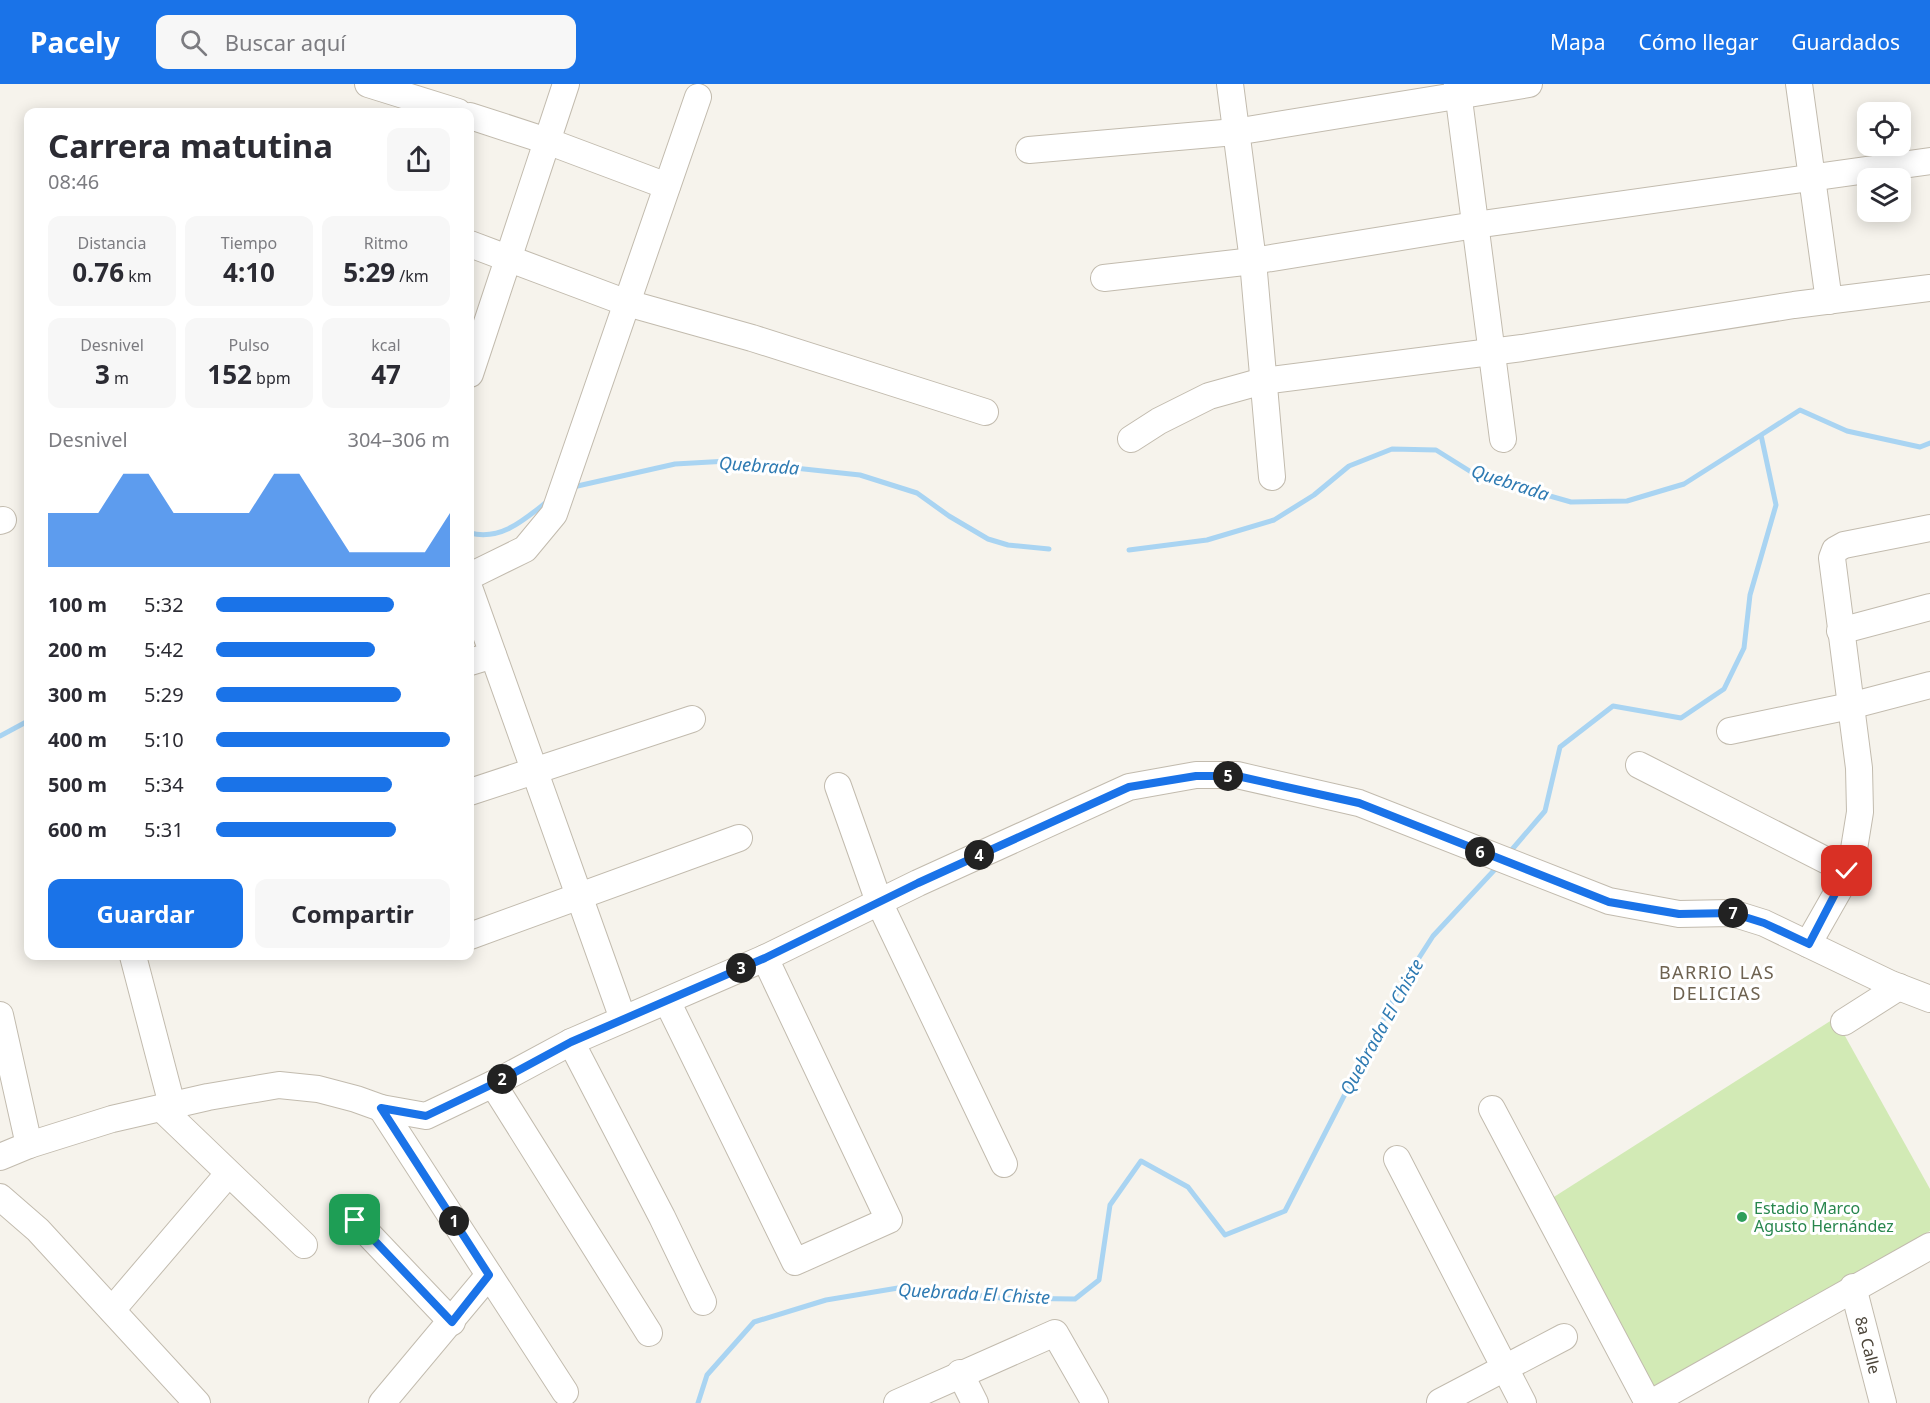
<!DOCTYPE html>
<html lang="es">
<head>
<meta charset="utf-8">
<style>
	body { margin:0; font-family:"Noto Sans",sans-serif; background:#f7f7f7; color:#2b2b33; height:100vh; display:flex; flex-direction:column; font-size:22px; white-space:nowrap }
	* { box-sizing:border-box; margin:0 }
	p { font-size:20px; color:#7c7c81 }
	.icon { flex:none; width:33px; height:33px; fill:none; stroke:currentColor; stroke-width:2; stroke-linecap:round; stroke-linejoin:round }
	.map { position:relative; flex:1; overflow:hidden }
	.side { position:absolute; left:24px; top:24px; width:450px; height:852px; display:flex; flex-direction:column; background:#fff; border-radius:12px; box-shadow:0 3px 15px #0003 }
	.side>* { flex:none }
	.tools { position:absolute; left:1857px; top:18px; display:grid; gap:12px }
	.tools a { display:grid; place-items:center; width:54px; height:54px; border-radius:12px; background:#fff; box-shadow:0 3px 15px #0003; font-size:30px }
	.pin { position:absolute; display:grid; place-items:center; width:51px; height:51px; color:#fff; margin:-26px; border-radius:12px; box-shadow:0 3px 9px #0006 }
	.km { position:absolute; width:30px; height:30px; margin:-15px; border-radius:50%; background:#222; color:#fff; font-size:16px; line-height:30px; text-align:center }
	.round { display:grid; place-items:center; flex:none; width:63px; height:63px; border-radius:12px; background:#f7f7f7 }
	.summary { display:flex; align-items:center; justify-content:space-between; height:102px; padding:0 24px }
	h1 { font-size:33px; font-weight:700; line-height:45px }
	.metrics { display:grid; grid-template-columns:repeat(3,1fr); gap:9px; height:102px; padding:6px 24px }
	.metrics div { display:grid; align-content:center; border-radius:12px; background:#f7f7f7; text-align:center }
	.metrics b { font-size:26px; font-weight:700 }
	.metrics small { font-size:16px; font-weight:400 }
	.metrics p { font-size:16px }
	.chart { height:168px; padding:12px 24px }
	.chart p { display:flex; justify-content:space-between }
	.chart svg { width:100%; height:108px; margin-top:6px; fill:#1a73e8; opacity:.7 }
	.action { display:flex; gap:12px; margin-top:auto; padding:12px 24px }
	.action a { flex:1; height:69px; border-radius:12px; background:#1a73e8; color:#fff; font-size:24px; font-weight:700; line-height:69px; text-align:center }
	.action a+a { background:#f7f7f7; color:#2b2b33 }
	ul { padding:0 24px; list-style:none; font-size:20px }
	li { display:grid; grid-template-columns:96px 72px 1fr; align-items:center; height:45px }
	li i { height:15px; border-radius:8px; background:#1a73e8 }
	header { display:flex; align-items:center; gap:36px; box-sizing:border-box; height:84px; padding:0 30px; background:#1a73e8; color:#fff }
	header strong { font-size:28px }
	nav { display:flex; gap:33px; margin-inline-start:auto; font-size:21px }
	.search { width:420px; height:54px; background:#f7f7f7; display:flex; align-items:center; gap:15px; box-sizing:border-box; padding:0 21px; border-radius:12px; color:#7c7c81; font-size:22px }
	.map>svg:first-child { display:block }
	.green { fill:#d2eab5 }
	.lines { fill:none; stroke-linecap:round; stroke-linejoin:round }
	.stream { stroke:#a9d4f2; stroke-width:5 }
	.minor-casing { stroke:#c2bbae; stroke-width:28 }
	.minor { stroke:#fff; stroke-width:26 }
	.route-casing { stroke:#fff; stroke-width:12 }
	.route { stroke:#1a73e8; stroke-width:8 }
	.leisure-dot { fill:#2e9e5b; stroke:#fff; stroke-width:2 }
	.labels { text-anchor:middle; stroke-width:6; stroke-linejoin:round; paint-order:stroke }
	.leisure-label { font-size:16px; fill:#27864d; stroke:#fff; text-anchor:start }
	.street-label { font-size:16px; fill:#4b4439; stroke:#fff }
	.water-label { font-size:18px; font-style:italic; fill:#2e7ab2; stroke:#fff }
	.neighbourhood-label { font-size:18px; letter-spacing:1.5px; fill:#6e6250; stroke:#fff }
</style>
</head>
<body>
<header>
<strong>Pacely</strong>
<div class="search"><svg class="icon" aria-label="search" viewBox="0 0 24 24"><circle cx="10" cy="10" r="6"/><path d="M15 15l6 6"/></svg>Buscar aquí</div>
<nav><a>Mapa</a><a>Cómo llegar</a><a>Guardados</a></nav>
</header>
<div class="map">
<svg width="1930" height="1319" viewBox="0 0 1930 1319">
	<rect width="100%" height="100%" fill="#f6f3ec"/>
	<path class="green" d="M1835,934L1930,1105V1147L1647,1309L1546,1118Z"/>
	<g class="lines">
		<path class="stream" d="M573,403L675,380L728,377L860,391L917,409L949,432L988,455L1008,461L1049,465
			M470,449C502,457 525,435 549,416
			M1129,466L1207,456L1274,436L1314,411L1349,382L1392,365L1436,366L1476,391L1571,418L1627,417L1684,400L1761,351
			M0,652L28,637
			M1509,769L1545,727L1560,663L1613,622L1681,634L1724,605L1744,564L1750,511L1776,421L1761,351L1800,326L1847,347L1920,363L1930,359
			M698,1319L707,1291L754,1238L826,1216L904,1203L1001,1214L1075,1215L1099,1196L1110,1121L1141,1077L1188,1103L1225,1151L1285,1127L1399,905L1433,852L1499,781"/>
		<g class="minor-casing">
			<g id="minor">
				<path d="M368,0L458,28"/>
				<path d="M1230,0L1253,177L1272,393"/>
				<path d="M1457,0L1503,355"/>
				<path d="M1799,0L1829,217"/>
				<path d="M470,32L547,57L667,102"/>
				<path d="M1029,66L1235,48L1529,0"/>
				<path d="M470,160L627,219L752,254L985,328"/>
				<path d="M1104,194L1253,177L1475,141L1930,77"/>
				<path d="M470,290L566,0"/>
				<path d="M1131,355L1159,337L1209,312L1263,297L1522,264L1794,221L1930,204"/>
				<path d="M0,437L3,436"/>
				<path d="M470,492L525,465L554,430L698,13"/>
				<path d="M470,506L623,935"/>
				<path d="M1840,547L1930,523"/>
				<path d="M470,578L493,571"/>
				<path d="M1730,647L1850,622L1930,601"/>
				<path d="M1639,681L1847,787"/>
				<path d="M838,702L879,818L1004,1080"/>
				<path d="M470,708L692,635"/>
				<path d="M470,852L739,754"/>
				<path d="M1808,860L1841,802L1854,765L1860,728L1859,684L1832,474L1835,466L1844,461L1930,444"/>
				<path d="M133,872L172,1021"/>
				<path d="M667,917L795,1178L889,1136L765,874"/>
				<path d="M0,931L29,1061"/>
				<path d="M1844,938L1899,903"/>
				<path d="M571,958L662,1133L703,1218"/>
				<path d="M493,1000L649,1249"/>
				<path d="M161,1024L304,1161"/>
				<path d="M381,1024L565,1308"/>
				<path d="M1492,1025L1648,1319"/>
				<path d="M0,1073L29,1061L112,1035L208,1013L279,1001L318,1005L356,1015L381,1024L426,1032L493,1000L571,958L765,874L918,799L1129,703L1196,691H1237L1359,719L1609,817L1679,830L1732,829L1764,839L1891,900L1930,915"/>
				<path d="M1397,1075L1523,1319"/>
				<path d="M0,1113L38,1146L197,1319"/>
				<path d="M355,1136L452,1238"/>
				<path id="s1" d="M1853,1203L1883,1319"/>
				<path d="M112,1226L228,1090"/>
				<path d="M960,1289L975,1319"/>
				<path d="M1440,1318L1564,1253"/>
				<path d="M382,1319L489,1191"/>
				<path d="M897,1319L1055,1249L1095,1319"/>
				<path d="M1651,1319L1930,1162"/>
			</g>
		</g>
		<use href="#minor" class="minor"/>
	</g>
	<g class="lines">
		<g class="route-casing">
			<path id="route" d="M355,1136L452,1238L489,1191L381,1024L426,1032L493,1000L571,958L765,874L918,799L1129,703L1196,692H1237L1359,719L1609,818L1679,830L1732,829L1764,839L1809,860L1847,787"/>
		</g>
		<use href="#route" class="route"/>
	</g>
	<circle class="leisure-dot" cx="1742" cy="1133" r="6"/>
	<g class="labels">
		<g class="leisure-label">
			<text x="1754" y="1130">Estadio Marco<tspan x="1754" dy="18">Agusto Hernández</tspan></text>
		</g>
		<g class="street-label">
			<text dy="6" stroke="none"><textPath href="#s1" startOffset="60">8a Calle</textPath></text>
		</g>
		<g class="water-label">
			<text transform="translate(759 382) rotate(4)" y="6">Quebrada</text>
			<text transform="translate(1510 399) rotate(18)" y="6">Quebrada</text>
			<text transform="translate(1382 943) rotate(-61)" y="6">Quebrada El Chiste</text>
			<text transform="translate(974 1210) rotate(3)" y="6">Quebrada El Chiste</text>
		</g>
		<g class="neighbourhood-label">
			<text x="1717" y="895">BARRIO LAS<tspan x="1717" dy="21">DELICIAS</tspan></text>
		</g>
	</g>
</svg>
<div class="tools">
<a><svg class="icon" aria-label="locate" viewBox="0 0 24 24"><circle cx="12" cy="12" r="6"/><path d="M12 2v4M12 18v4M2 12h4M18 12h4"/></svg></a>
<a><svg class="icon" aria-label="layers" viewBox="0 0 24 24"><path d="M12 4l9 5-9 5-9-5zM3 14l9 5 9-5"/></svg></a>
</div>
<div class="pin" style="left:355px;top:1136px;background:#1e9e55"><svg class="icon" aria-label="arrive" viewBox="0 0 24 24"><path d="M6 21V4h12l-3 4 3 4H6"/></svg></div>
<div class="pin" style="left:1847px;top:787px;background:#d93025"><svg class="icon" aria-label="check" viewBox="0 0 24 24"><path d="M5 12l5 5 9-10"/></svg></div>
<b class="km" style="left:454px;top:1137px">1</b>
<b class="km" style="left:502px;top:995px">2</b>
<b class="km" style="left:741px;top:884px">3</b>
<b class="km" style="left:979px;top:771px">4</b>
<b class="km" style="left:1228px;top:692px">5</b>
<b class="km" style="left:1480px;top:768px">6</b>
<b class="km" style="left:1733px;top:829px">7</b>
<section class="side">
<div class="summary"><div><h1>Carrera matutina</h1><p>08:46</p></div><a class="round"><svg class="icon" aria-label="share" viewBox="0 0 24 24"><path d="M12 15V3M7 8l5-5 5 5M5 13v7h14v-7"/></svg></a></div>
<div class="metrics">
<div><p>Distancia</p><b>0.76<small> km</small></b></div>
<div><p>Tiempo</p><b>4:10</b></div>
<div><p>Ritmo</p><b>5:29<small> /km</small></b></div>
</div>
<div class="metrics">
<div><p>Desnivel</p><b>3<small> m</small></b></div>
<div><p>Pulso</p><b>152<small> bpm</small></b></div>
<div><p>kcal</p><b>47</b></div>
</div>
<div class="chart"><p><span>Desnivel</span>304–306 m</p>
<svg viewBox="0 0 160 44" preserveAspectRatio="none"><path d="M0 44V22L10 22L20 22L30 6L40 6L50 22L60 22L70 22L80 22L90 6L100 6L110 22L120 38L130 38L140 38L150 38L160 22V44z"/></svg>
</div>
<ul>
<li><b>100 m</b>5:32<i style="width:76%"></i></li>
<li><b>200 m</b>5:42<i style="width:68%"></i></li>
<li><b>300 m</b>5:29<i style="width:79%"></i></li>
<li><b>400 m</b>5:10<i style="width:100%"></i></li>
<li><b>500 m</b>5:34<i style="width:75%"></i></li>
<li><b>600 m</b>5:31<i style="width:77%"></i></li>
</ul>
<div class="action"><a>Guardar</a><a>Compartir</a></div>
</section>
</div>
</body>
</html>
